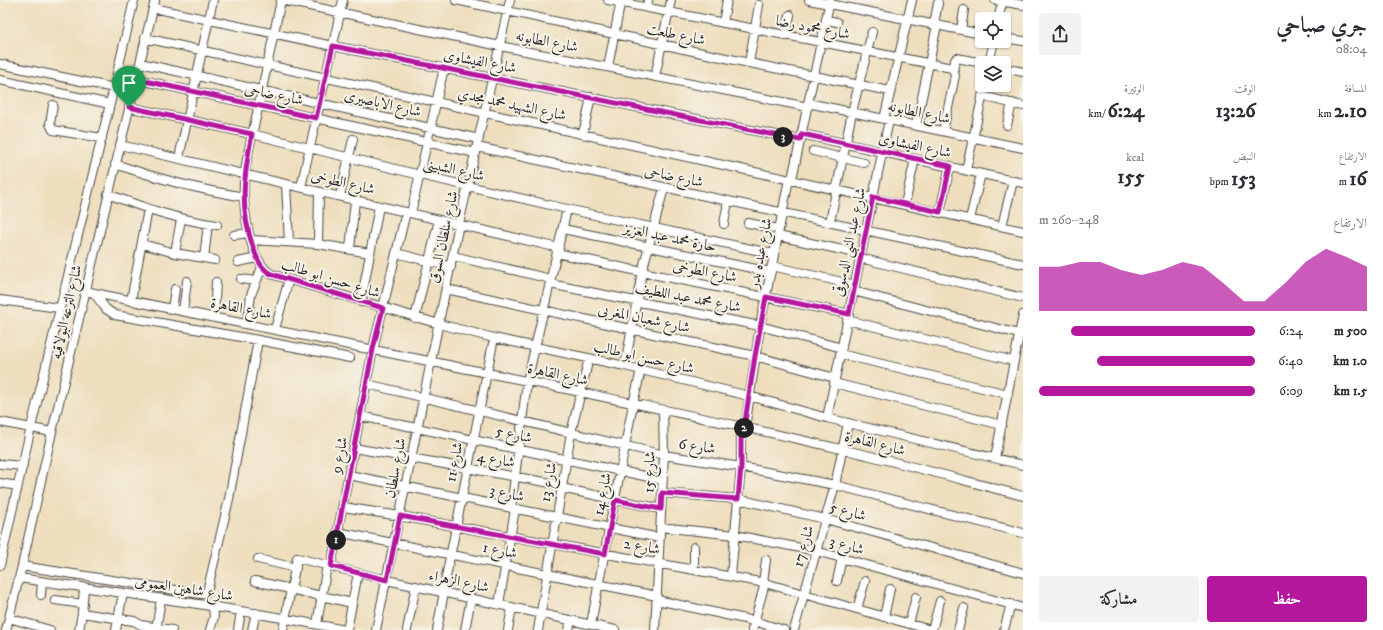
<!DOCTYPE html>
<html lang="ar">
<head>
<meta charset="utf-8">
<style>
	body { margin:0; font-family:"IM FELL DW Pica",Amiri,serif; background:#f2f2f3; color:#2b2b33; direction:rtl; height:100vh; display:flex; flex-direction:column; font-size:15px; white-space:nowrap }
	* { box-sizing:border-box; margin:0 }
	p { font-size:13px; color:#7c7c81 }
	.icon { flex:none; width:22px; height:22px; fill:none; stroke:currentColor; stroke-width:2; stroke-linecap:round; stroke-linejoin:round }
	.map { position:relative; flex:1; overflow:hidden; direction:ltr }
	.details { display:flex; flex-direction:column; background:#fff; width:360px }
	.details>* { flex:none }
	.fabs { position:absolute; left:975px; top:12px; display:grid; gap:8px }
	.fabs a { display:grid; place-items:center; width:36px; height:36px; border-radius:4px; background:#fff; box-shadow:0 1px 3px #0004; font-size:20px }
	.pin { position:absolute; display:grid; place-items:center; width:34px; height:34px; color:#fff; margin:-41px -17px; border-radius:50% 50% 50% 0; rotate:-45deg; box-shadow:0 0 4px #0007 }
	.pin .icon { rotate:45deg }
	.km { position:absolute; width:20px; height:20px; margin:-10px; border-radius:50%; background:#222; color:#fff; font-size:11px; line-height:20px; text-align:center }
	.round { display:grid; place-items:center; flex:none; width:42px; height:42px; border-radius:4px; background:#f2f2f3 }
	.headline { display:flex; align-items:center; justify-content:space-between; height:68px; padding:0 16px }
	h1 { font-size:22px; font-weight:700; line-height:30px }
	.stats { display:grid; grid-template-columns:repeat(3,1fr); gap:6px; height:68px; padding:4px 16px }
	.stats div { display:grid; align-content:center }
	.stats b { font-size:20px; font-weight:700 }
	.stats small { font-size:11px; font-weight:400 }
	.stats p { font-size:11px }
	.chart { height:112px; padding:8px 16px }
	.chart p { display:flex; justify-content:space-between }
	.chart svg { width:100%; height:72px; margin-top:4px; fill:#b5179e; opacity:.7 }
	.button { display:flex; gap:8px; margin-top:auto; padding:8px 16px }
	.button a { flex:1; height:46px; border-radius:4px; background:#b5179e; color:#fff; font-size:16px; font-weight:700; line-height:46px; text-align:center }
	.button a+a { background:#f2f2f3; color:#2b2b33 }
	ul { padding:0 16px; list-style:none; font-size:13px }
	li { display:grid; grid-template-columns:64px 48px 1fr; align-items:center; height:30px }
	li i { height:10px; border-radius:5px; background:#b5179e }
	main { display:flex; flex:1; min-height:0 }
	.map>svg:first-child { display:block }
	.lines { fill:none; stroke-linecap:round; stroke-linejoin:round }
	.minor-casing { stroke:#484641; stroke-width:10 }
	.minor { stroke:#fff; stroke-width:8 }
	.route-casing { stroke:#fff; stroke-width:8 }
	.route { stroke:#b5179e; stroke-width:5 }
	.labels { text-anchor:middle; stroke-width:4; stroke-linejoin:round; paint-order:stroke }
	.street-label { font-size:15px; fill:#2b2b2b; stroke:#f7f3e8 }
</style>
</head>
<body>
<main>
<section class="details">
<div class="headline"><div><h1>جري صباحي</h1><p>08:04</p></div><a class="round"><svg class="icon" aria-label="share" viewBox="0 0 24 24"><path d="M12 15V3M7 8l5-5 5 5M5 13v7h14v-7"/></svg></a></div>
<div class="stats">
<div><p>المسافة</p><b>2.10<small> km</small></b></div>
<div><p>الوقت</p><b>13:26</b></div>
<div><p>الوتيرة</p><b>6:24<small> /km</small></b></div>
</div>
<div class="stats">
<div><p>الارتفاع</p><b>16<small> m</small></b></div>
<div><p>النبض</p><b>153<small> bpm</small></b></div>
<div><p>kcal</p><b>155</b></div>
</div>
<div class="chart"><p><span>الارتفاع</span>248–260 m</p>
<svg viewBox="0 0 160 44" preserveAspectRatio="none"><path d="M0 44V17L10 17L20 14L30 14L40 19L50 22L60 19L70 14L80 17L90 27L100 38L110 38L120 27L130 14L140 6L150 11L160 17V44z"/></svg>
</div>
<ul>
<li><b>500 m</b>6:24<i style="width:85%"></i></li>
<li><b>1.0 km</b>6:40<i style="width:73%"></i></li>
<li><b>1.5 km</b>6:09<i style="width:100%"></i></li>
</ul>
<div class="button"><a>حفظ</a><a>مشاركة</a></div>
</section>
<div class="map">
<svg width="1023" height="630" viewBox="0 0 1023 630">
	<rect width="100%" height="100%" fill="#f7f3e8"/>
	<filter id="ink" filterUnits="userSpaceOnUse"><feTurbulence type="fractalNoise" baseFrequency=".025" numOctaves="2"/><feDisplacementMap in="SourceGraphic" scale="8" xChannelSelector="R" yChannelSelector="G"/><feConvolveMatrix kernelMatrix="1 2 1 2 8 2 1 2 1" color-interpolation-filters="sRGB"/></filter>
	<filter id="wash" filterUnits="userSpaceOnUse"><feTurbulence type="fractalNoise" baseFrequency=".012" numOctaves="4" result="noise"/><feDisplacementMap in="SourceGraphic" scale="16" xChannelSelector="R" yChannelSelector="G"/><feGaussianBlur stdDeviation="0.9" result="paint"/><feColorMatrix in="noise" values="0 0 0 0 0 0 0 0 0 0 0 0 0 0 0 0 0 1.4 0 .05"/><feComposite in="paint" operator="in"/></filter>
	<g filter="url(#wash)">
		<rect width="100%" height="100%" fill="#eedebd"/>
	</g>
	<g filter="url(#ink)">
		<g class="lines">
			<g class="minor-casing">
				<path id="minor" d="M281,0C273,38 265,75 257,113C252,136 245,161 244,184C243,208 249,261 271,274L439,324L494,338L625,366L749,396L827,418L1023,465
					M281,0L500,46L808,107
					M456,0L749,63L890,91
					M608,0L952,68L954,67L955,60L957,58L982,63
					M809,0L982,34
					M995,0L1023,5
					M153,8L333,46L801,140
					M647,8L648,0
					M998,19L1003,0
					M826,20L837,22
					M723,23L727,0
					M934,24L938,3
					M961,30L964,10
					M786,36L790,15
					M145,38L1023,231
					M1004,38L1023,41
					M140,63L479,139
					M749,63L759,5
					M989,63L994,41
					M0,64L114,88
					M608,67L621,0
					M1004,68L1023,72
					M655,77L671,0
					M136,79L476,153
					M0,80L110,104
					M982,96L1023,106
					M808,103L1023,148
					M53,105L50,124L53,130L102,138
					M129,107L252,134L420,175L567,209L774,254
					M884,119L912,0
					M1007,125L1012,103
					M916,126L937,25
					M943,131L955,76L953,68
					M583,134L591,97
					M802,134L1023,183
					M120,145L559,248
					M477,147L1023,264
					M813,151L864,163
					M179,158L213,0
					M115,164C158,179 200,190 244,197
					M966,170L985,85
					M792,179L830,0
					M286,184L289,242
					M301,187L343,0
					M108,194C144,208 179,220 217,225
					M340,196L353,139
					M905,204L915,159
					M940,212L950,166
					M411,213L444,68
					M970,219L981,174
					M830,222L852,112L872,32
					M748,223L779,229
					M724,224L728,201
					M1002,226L1013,181
					M563,229L771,272
					M234,235L249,233
					M778,236L861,254
					M251,240L318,244L370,253
					M142,244L175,253L215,260
					M318,244L319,192
					M350,249L355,200
					M175,253L181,219
					M396,253L451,267
					M557,253L642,272L849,314
					M453,256L551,279
					M204,258L208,224
					M860,258L1023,298
					M238,262L257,258
					M772,266L855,285
					M241,279L256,281
					M550,284L760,326L842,348
					M446,289L755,356L835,378
					M85,291C337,344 590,391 841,449C902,463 962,480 1023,496
					M853,291L1019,334
					M94,293L106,309L115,315L258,340L350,358
					M0,300L59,308
					M131,301L148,209
					M361,302L379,206
					M172,309L175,289
					M183,311L187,281
					M214,317L216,282
					M415,318L439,220
					M847,320L1014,361
					M247,324L251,295L262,267
					M275,329L289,279
					M840,354L1008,394
					M625,366L642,272L664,188
					M834,383L1002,425
					M367,384L664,455L741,467L835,485L1023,533
					M360,416L663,480
					M827,418L889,120
					M0,422L52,432
					M745,428L760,326L789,179
					M354,448L562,485
					M995,458L1023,315
					M0,464L23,466
					M349,475L660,538
					M0,483L18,486
					M561,488L661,509
					M662,493L738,499L825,519L1023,573
					M343,507L400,516L765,583L931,630
					M511,508L527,382L567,209
					M660,527L735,535L816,551L1023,608
					M338,532L657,596
					M258,559L296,568
					M0,565L31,427L110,104L134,0
					M22,566L201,594L207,592L229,499L258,340
					M331,566L373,349L406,212
					M694,569V547
					M731,576L741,467V427
					M19,578C128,594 237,608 345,630
					M255,581L352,603
					M837,581L842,558
					M763,582L766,560
					M443,592L494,338
					M41,595L42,582
					M55,600L83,604
					M657,600L754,621L784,630
					M499,604L515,509
					M857,609L865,581
					M82,613L134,621L141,625L172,630
					M884,617L890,589
					M9,618L50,630
					M317,624L327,565
					M591,624L633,404L641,370
					M909,624L916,597
					M6,630L22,566L52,432L155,0
					M79,630L82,613L84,588
					M116,630L123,593
					M156,630L161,599
					M210,630L214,617L213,607
					M238,630L241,611
					M252,630L256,613
					M283,630L297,558L387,580L615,630
					M347,630L358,573
					M376,630L459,224L510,0
					M407,630L416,586
					M437,630L444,592
					M465,630L471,598
					M508,630L512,607
					M538,630L571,433L589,358
					M569,630L571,620
					M655,630L664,455L663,410
					M752,630L765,583
					M794,630L835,485L848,423
					M932,630L940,601
					M958,630L964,608
					M1004,630L1011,604"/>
			</g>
			<use href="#minor" class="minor"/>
		</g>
	</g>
	<g class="lines" filter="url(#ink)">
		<g class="route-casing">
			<path id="route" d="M333,46L800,140L802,134L950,166L940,212L873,197L849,314L766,297L755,356L744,428L741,427V467L738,499L662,493L661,509L615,500L605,554L400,516L387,580L331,566L373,349L383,308L271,274C260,268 257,258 253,247C239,206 244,175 252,134L129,107L136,79L316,118Z"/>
		</g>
		<use href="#route" class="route"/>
	</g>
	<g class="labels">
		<g class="street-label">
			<text transform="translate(813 27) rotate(11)" y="5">شارع محمود رضا</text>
			<text transform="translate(676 34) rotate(12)" y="5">شارع طلعت</text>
			<text transform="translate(547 41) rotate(11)" y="5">شارع الطابونه</text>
			<text transform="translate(480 61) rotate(11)" y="5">شارع الفيشاوى</text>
			<text transform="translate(274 94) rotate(12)" y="5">شارع ضاحى</text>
			<text transform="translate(383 103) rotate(13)" y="5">شارع الاباصيرى</text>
			<text transform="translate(512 104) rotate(12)" y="5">شارع الشهيد محمد مجدي</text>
			<text transform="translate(919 112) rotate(12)" y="5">شارع الطابونه</text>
			<text transform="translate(915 145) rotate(12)" y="5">شارع الفيشاوى</text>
			<text transform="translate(454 169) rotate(13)" y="5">شارع الشبينى</text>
			<text transform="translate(674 176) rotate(12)" y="5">شارع ضاحى</text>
			<text transform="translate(343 182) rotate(13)" y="5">شارع الطوخى</text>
			<text transform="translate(443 237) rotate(-78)" y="5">شارع سلطان السوق</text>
			<text transform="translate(670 237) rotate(12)" y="5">حارة محمد عبد العزيز</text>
			<text transform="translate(849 242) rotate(-78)" y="5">شارع عبد النبى الدسوقى</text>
			<text transform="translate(760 253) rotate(-79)" y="5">شارع عبده بدر</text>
			<text transform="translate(705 271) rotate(11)" y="5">شارع الطوخى</text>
			<text transform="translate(331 278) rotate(17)" y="5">شارع حسن ابو طالب</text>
			<text transform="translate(688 297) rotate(11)" y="5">شارع محمد عبد اللطيف</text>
			<text transform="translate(241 308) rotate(11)" y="5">شارع القاهرة</text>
			<text transform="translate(66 312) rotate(-77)" y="5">شارع الترعه البولاقيه</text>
			<text transform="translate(644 318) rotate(12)" y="5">شارع شعبان المغربى</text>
			<text transform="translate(644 357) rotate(13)" y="5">شارع حسن ابو طالب</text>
			<text transform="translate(558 374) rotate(12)" y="5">شارع القاهرة</text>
			<text transform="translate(514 434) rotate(12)" y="5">شارع 5</text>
			<text transform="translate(875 443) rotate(14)" y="5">شارع القاهرة</text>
			<text transform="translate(697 446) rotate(8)" y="5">شارع 6</text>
			<text transform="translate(339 455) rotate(-79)" y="5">شارع 9</text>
			<text transform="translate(496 459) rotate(10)" y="5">شارع 4</text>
			<text transform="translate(454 462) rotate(-79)" y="5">شارع 11</text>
			<text transform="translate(395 468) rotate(-79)" y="5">شارع سلطان</text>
			<text transform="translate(649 472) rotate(-88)" y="5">شارع 15</text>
			<text transform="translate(548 482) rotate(-80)" y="5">شارع 13</text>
			<text transform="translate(507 493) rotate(12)" y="5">شارع 3</text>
			<text transform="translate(602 494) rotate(-79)" y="5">شارع 14</text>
			<text transform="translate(848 511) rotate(15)" y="5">شارع 5</text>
			<text transform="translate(847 545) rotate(15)" y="5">شارع 3</text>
			<text transform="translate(642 546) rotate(10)" y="5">شارع 2</text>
			<text transform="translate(803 546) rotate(-74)" y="5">شارع 17</text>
			<text transform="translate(500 550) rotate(11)" y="5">شارع 1</text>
			<text transform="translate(459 581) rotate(12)" y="5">شارع الزهراء</text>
			<text transform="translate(184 588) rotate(9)" y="5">شارع شاهين العمومى</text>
		</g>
	</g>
</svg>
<div class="fabs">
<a><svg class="icon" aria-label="locate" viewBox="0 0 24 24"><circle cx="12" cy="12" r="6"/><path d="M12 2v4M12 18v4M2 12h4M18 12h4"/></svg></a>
<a><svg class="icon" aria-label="layers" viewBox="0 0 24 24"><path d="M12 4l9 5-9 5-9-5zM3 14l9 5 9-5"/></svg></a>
</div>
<div class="pin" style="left:129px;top:107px;background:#1e9e55"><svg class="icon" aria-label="arrive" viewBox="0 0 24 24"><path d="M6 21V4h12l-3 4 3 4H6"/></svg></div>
<b class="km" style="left:336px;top:540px">1</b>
<b class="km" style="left:744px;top:428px">2</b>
<b class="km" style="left:783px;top:137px">3</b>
</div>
</main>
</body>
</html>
